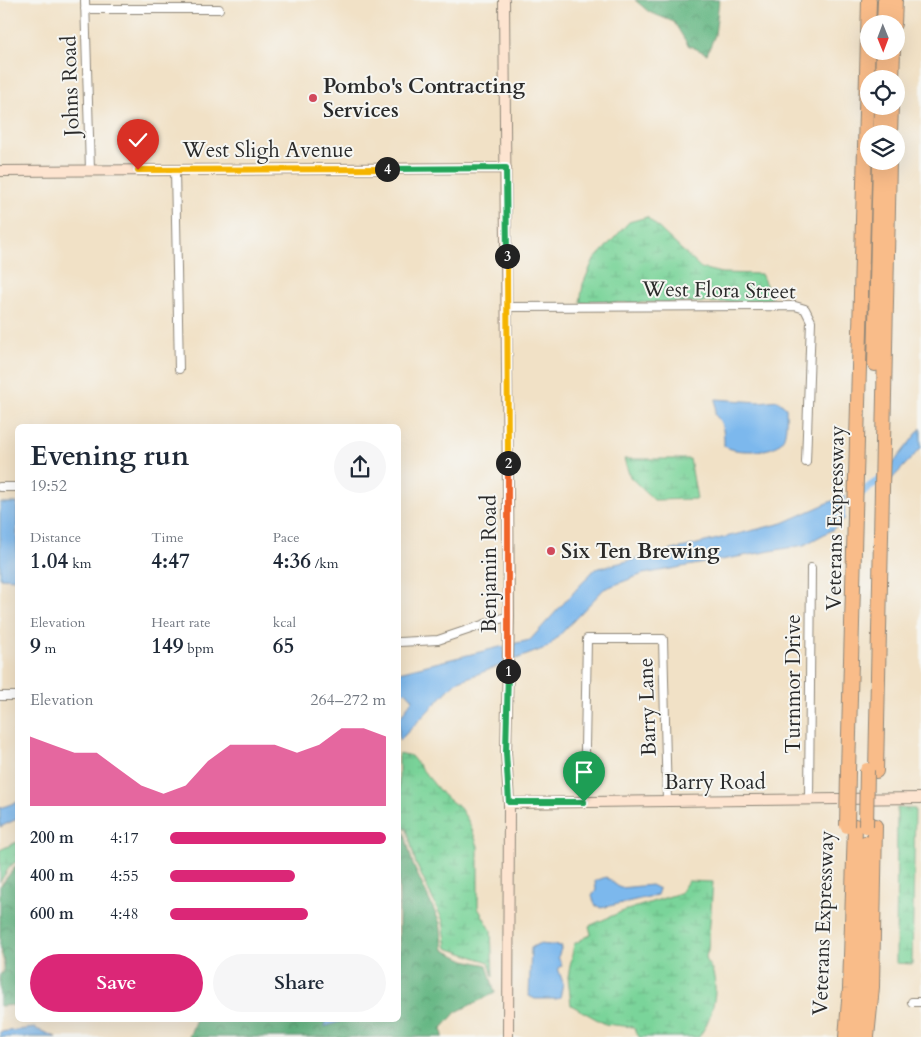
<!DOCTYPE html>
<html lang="en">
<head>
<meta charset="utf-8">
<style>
	body { margin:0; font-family:Cardo,serif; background:#f6f6f7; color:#1f2937; height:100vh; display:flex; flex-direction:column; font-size:19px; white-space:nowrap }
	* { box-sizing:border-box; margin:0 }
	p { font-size:16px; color:#747a83 }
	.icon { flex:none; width:28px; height:28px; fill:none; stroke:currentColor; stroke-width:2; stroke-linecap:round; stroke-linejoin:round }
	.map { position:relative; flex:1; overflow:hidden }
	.panel { position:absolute; left:15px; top:424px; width:386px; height:598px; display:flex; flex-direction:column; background:#fff; border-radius:8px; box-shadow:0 5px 20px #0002 }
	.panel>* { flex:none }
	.needle { width:32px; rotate:179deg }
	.fabs { position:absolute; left:860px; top:15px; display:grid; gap:10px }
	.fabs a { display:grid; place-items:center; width:45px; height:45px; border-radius:50%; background:#fff; box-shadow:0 5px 20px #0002; font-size:25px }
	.pin { position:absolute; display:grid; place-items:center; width:42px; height:42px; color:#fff; margin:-51px -21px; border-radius:50% 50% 50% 0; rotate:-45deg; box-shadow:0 0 5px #0007 }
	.pin .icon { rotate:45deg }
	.km { position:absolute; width:25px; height:25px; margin:-12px; border-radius:50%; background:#222; color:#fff; font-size:14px; line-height:25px; text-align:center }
	.round { display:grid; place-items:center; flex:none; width:52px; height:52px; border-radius:26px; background:#f6f6f7 }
	.overview { display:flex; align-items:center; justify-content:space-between; height:85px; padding:0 15px }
	h1 { font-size:28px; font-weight:700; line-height:38px }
	.metrics { display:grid; grid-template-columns:repeat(3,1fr); gap:8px; height:85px; padding:5px 15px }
	.metrics div { display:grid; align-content:center }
	.metrics b { font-size:21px; font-weight:700 }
	.metrics small { font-size:14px; font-weight:400 }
	.metrics p { font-size:14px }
	.chart { height:140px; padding:10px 15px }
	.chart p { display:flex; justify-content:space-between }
	.chart svg { width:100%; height:90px; margin-top:5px; fill:#db2777; opacity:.7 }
	.cta { display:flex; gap:10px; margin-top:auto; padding:10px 15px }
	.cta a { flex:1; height:58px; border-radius:30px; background:#db2777; color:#fff; font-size:20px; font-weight:700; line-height:58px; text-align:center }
	.cta a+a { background:#f6f6f7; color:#1f2937 }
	ul { padding:0 15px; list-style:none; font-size:16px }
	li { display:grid; grid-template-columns:80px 60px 1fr; align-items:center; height:38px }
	li i { height:12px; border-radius:6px; background:#db2777 }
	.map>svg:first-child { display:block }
	.forest { fill:url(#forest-crowns); stroke:#477056 }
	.wetland { fill:url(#wetland-marsh); stroke:#528062 }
	.water { fill:#7bb8ed; stroke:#53728c }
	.pier { fill:#f1e1c6 }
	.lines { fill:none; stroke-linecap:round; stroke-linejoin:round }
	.canal { stroke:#7bb8ed; stroke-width:8 }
	.street-casing { stroke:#8e8678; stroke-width:10 }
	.secondary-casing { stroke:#8e8678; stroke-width:12 }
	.highway-casing { stroke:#8e8678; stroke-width:16 }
	.street { stroke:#fff; stroke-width:8 }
	.secondary { stroke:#fde4d0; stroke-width:10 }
	.highway { stroke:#f9bc89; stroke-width:14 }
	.highway-bridge-casing { stroke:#8e8678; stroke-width:16; stroke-linecap:butt }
	.highway-bridge { stroke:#f9bc89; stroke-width:14 }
	.split-1-casing { stroke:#fff; stroke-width:10 }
	.split-2-casing { stroke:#fff; stroke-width:10 }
	.split-3-casing { stroke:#fff; stroke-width:10 }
	.split-4-casing { stroke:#fff; stroke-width:10 }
	.split-5-casing { stroke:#fff; stroke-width:10 }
	.split-1 { stroke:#22a559; stroke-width:6 }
	.split-2 { stroke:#f0652b; stroke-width:6 }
	.split-3 { stroke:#f5b400; stroke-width:6 }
	.split-4 { stroke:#22a559; stroke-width:6 }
	.split-5 { stroke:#f5b400; stroke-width:6 }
	.poi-dot { fill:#d1495b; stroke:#f6f6f2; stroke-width:2 }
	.labels { text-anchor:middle; stroke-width:4; stroke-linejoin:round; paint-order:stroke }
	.street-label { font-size:21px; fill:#2b2b2b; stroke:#f6f6f2 }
	.poi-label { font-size:21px; font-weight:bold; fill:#2b2b2b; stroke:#f6f6f2; text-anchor:start }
</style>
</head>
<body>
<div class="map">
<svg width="921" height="1037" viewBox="0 0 921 1037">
	<defs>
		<pattern id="forest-crowns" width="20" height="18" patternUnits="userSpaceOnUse" patternTransform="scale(1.25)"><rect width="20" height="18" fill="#63b682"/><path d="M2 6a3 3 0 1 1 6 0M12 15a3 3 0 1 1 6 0" fill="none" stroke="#52946b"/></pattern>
		<pattern id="wetland-marsh" width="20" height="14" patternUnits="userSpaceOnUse" patternTransform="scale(1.25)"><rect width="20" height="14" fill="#7ad49a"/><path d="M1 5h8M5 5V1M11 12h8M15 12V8" fill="none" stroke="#6ab685"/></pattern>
	</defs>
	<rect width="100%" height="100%" fill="#f6f6f2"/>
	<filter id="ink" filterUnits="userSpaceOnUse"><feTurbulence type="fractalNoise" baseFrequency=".02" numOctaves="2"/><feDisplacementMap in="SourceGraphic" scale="10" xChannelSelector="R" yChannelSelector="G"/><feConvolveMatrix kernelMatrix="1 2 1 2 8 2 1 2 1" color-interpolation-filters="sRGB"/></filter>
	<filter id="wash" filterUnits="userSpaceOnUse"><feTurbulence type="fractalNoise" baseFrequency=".0096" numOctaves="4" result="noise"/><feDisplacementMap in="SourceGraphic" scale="20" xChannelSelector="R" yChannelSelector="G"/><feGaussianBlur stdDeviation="1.12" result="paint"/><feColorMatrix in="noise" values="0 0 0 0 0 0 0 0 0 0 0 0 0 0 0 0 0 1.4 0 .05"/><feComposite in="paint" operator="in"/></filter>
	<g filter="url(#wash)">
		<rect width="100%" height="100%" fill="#f1e1c6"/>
		<path class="forest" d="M635,0H719L715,35L707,54L688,45L674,22L649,12Z
			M399,829L404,831L413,865L440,923L444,950L465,960L487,965L495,993L456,1012L442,1028L443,1037H189L196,1019H399Z
			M17,865V1005L0,1006V975L3,971L4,962L0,948V886Z"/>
		<path class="wetland" d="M647,217L701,268L721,273L761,274L772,298L760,302L580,303L583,284L593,261L629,222Z
			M624,459H690L697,499L654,500L630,477Z
			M399,753L411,756L443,795L460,808L469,822L478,846V908L491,930L493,977L489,962L447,948L443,921L416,864L407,829L399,825Z
			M897,808L915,809L912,964L896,963Z
			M17,842V861L10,866L0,882V850Z
			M688,881L713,882L708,950L705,959C707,963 712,968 713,973C719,994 711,1020 699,1037H639L633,1027L605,1024L571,1005L568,977L574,944L591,934L589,926L621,912L680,893Z"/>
		<path class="water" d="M716,399L759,402L778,400L786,407C787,438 786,450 752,451C743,451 733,451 724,446C724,434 724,423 715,415Z
			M921,428V448L891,480V466Z
			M850,493L851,513L832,530L804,545L643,574L604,589L548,647L511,661L512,644L530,640L595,569L783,523Z
			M0,503H17V579L0,578Z
			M504,646V664L456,682L399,741V719L413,699L403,688L399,689V672Z
			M17,802V819L0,827V808Z
			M606,877L620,888L651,885L659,889L657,895L601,908L595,905L592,896L596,890L595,881Z
			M538,944L562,946L558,957L562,965L558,968L563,983L560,998L556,999H535L529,996L531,948Z
			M319,1019H341L339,1022L325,1027V1021Z
			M34,1028L56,1037H0V1032Z"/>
		<path class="pier" d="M851,489L853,514L845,522V493Z"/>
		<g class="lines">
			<path class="canal" d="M855,497L891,472L898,465
				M399,689L412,686"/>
		</g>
	</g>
	<g filter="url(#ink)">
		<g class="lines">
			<g class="street-casing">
				<path id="street" d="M85,0L90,170
					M85,9H219
					M175,170L179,369
					M507,307L795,306L805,309L811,321L806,462
					M0,487H18
					M399,642L438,640L509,616
					M0,696H18
					M809,800L811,568
					M584,802L587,639H663L667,801
					M912,1002H921"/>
			</g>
			<g class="secondary-casing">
				<path id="secondary" d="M504,0L509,616L506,752L509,803L508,1037
					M0,171L506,168
					M509,803L921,798"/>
			</g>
			<g class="highway-casing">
				<path id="highway" d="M884,24L885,0
					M894,24L895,0
					M882,79L883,51
					M892,79L893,51
					M880,134L881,106
					M890,134L891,106
					M875,364L880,161
					M848,771L869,0
					M876,771L889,161
					M846,1037L850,989L855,826
					M857,1037L862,985L865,843
					M867,1037L872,987L875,826"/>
			</g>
			<use href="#street" class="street"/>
			<use href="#secondary" class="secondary"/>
			<use href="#highway" class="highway"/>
			<g class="highway-bridge-casing">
				<path id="highway-bridge" d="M847,826L848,771
					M866,826L867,770"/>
			</g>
			<use href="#highway-bridge" class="highway-bridge"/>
		</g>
	</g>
	<g class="lines" filter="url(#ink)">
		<g class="split-1-casing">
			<path id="split-1" d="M508,671L506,752L509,802H584"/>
		</g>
		<g class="split-2-casing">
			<path id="split-2" d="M508,463V671"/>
		</g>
		<g class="split-3-casing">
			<path id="split-3" d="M507,256L508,463"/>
		</g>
		<g class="split-4-casing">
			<path id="split-4" d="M387,169L506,168L507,256"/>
		</g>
		<g class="split-5-casing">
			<path id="split-5" d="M138,170L387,169"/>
		</g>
		<use href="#split-1" class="split-1"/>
		<use href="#split-2" class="split-2"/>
		<use href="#split-3" class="split-3"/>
		<use href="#split-4" class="split-4"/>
		<use href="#split-5" class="split-5"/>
	</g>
	<g class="poi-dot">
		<circle cx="313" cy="98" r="5"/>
		<circle cx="551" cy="551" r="5"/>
	</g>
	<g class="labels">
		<g class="street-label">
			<text transform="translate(70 86) rotate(-92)" y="7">Johns Road</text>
			<text x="268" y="157">West Sligh Avenue</text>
			<text transform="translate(719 290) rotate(1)" y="7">West Flora Street</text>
			<text transform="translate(835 518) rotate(-89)" y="7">Veterans Expressway</text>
			<text transform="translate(489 564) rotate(-90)" y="7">Benjamin Road</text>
			<text transform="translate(793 684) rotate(-90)" y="7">Turnmor Drive</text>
			<text transform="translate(647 707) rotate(-92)" y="7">Barry Lane</text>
			<text x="715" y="789">Barry Road</text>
			<text transform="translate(823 923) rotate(-88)" y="7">Veterans Expressway</text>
		</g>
		<g class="poi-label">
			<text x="323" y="93">Pombo's Contracting<tspan x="323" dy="24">Services</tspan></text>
			<text x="561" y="558">Six Ten Brewing</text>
		</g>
	</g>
</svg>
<div class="fabs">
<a><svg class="needle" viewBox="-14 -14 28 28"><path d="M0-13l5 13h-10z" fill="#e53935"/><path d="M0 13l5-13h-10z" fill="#747a83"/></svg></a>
<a><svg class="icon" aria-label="locate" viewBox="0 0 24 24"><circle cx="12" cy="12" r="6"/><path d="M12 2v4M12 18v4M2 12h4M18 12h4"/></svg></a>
<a><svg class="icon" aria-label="layers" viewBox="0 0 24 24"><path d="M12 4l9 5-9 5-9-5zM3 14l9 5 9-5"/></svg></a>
</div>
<div class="pin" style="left:584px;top:802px;background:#1e9e55"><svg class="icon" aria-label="arrive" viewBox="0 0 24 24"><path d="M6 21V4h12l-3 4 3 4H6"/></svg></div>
<div class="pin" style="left:138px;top:170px;background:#d93025"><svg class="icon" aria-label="check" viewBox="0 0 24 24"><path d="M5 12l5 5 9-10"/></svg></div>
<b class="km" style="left:508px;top:671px">1</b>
<b class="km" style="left:508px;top:463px">2</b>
<b class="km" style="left:507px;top:256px">3</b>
<b class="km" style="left:387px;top:169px">4</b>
<section class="panel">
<div class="overview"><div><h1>Evening run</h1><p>19:52</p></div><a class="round"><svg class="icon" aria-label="share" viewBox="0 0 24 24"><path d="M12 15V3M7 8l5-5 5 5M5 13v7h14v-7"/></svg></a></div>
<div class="metrics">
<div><p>Distance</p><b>1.04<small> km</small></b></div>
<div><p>Time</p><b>4:47</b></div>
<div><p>Pace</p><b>4:36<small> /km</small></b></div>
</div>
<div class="metrics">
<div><p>Elevation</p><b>9<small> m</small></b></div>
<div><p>Heart rate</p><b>149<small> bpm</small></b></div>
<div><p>kcal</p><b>65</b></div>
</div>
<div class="chart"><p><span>Elevation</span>264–272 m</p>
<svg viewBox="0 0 160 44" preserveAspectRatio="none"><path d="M0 44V10L10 14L20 18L30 18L40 26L50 34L60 38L70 34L80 22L90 14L100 14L110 14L120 18L130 14L140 6L150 6L160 10V44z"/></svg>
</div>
<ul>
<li><b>200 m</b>4:17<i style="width:100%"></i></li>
<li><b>400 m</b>4:55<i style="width:58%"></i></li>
<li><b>600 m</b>4:48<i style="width:64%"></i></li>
</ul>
<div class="cta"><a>Save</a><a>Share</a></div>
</section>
</div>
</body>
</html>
